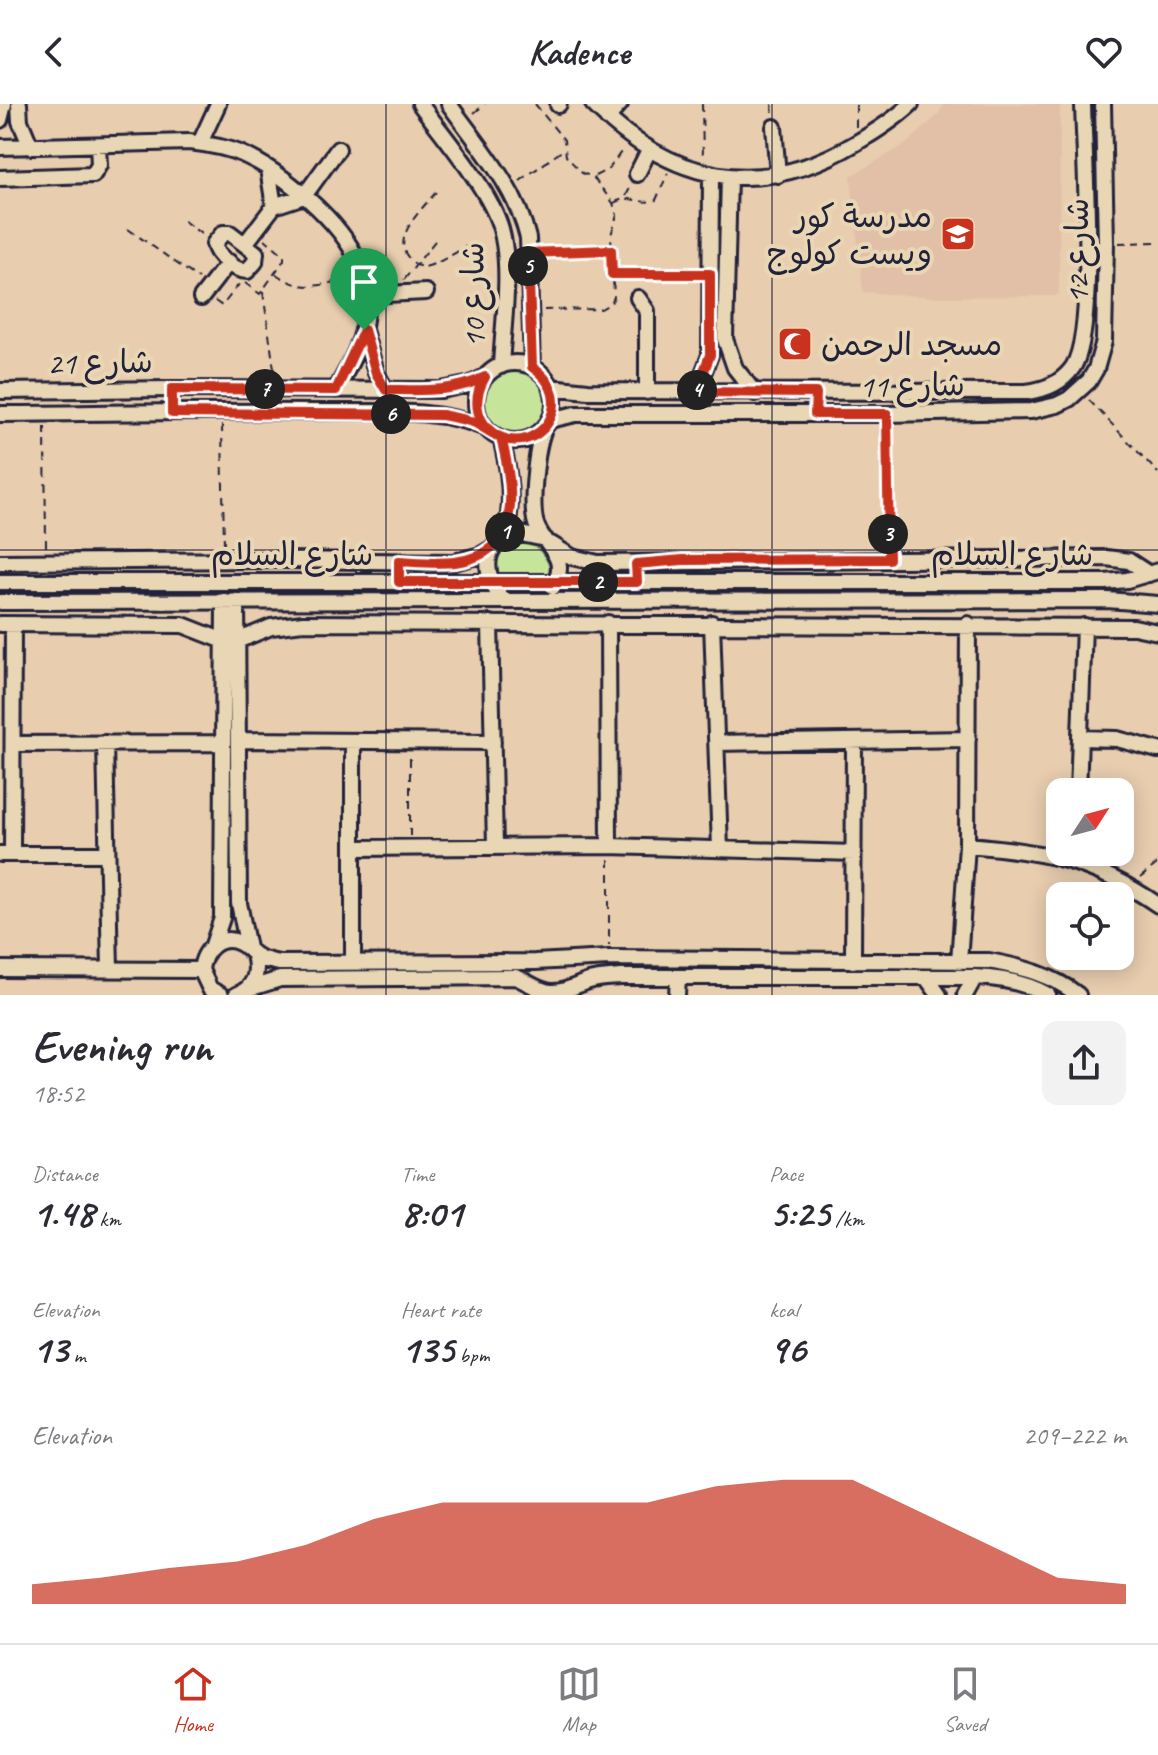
<!DOCTYPE html>
<html lang="en">
<head>
<meta charset="utf-8">
<style>
	body { margin:0; font-family:Caveat,"Playpen Sans Arabic",sans-serif; background:#f2f2f3; color:#2b2b33; height:100vh; display:flex; flex-direction:column; font-size:30px; white-space:nowrap }
	* { box-sizing:border-box; margin:0 }
	p { font-size:26px; color:#7c7c81 }
	.icon { flex:none; width:44px; height:44px; fill:none; stroke:currentColor; stroke-width:2; stroke-linecap:round; stroke-linejoin:round }
	.map { position:relative; height:891px; overflow:hidden }
	.details { display:flex; flex-direction:column; background:#fff; flex:1 }
	.details>* { flex:none }
	.needle { width:52px; rotate:54deg }
	.fabs { position:absolute; left:1046px; top:674px; display:grid; gap:16px }
	.fabs a { display:grid; place-items:center; width:88px; height:88px; border-radius:16px; background:#fff; box-shadow:0 4px 20px #0003; font-size:40px }
	.pin { position:absolute; display:grid; place-items:center; width:68px; height:68px; color:#fff; margin:-82px -34px; border-radius:50% 50% 50% 0; rotate:-45deg; box-shadow:0 0 8px #0007 }
	.pin .icon { rotate:45deg }
	.km { position:absolute; width:40px; height:40px; margin:-20px; border-radius:50%; background:#222; color:#fff; font-size:22px; line-height:40px; text-align:center }
	.round { display:grid; place-items:center; flex:none; width:84px; height:84px; border-radius:16px; background:#f2f2f3 }
	.overview { display:flex; align-items:center; justify-content:space-between; height:136px; padding:0 32px }
	h1 { font-size:44px; font-weight:700; line-height:60px }
	.figures { display:grid; grid-template-columns:repeat(3,1fr); gap:12px; height:136px; padding:8px 32px }
	.figures div { display:grid; align-content:center }
	.figures b { font-size:40px; font-weight:700 }
	.figures small { font-size:22px; font-weight:400 }
	.figures p { font-size:22px }
	.chart { height:224px; padding:16px 32px }
	.chart p { display:flex; justify-content:space-between }
	.chart svg { width:100%; height:144px; margin-top:8px; fill:#c8321e; opacity:.7 }
	header { display:flex; justify-content:space-between; align-items:center; height:104px; padding:0 32px; background:#fff; font-size:36px; font-weight:700 }
	.dock { display:flex; justify-content:space-around; align-items:center; height:112px; border-top:2px solid #e1e1e2; background:#fff; font-size:22px; color:#7c7c81 }
	.dock a { display:grid; justify-items:center; gap:4px }
	.dock .active { color:#c8321e }
	.map>svg:first-child { display:block }
	.built { fill:#e2c0a7 }
	.green { fill:#c7e49b; stroke:#74836b; stroke-width:2 }
	.lines { fill:none; stroke-linecap:round; stroke-linejoin:round }
	.minor-casing { stroke:#22223b; stroke-width:20 }
	.path { stroke:#22223b; stroke-width:2; stroke-dasharray:8 6; stroke-linecap:butt }
	.minor { stroke:#e9d6b4; stroke-width:14 }
	.route-casing { stroke:#fff; stroke-width:16 }
	.route { stroke:#c8321e; stroke-width:10 }
	.grid { fill:none; stroke:#22223b; stroke-width:2; stroke-opacity:0.55 }
	.labels { text-anchor:middle; stroke-width:8; stroke-linejoin:round; paint-order:stroke }
	.poi-label { font-size:32px; fill:#22223b; stroke:#e9d6b4; text-anchor:end }
	.street-label { font-size:32px; fill:#22223b; stroke:#e9d6b4 }
</style>
</head>
<body>
<header><svg class="icon" aria-label="back" viewBox="0 0 24 24"><path d="M15 5l-7 7 7 7"/></svg>Kadence<svg class="icon" aria-label="heart" viewBox="0 0 24 24"><path d="M12 20l-8-8c-3-5 5-10 8-4 3-6 11-1 8 4z"/></svg></header>
<div class="map">
<svg width="1158" height="891" viewBox="0 0 1158 891">
	<rect width="100%" height="100%" fill="#e8cdaf"/>
	<filter id="ink" filterUnits="userSpaceOnUse"><feTurbulence type="fractalNoise" baseFrequency=".0125" numOctaves="2"/><feDisplacementMap in="SourceGraphic" scale="16" xChannelSelector="R" yChannelSelector="G"/><feConvolveMatrix kernelMatrix="1 2 1 2 8 2 1 2 1" color-interpolation-filters="sRGB"/></filter>
	<g filter="url(#ink)">
		<path class="built" d="M944,0H1060L1059,189L1055,192L932,193L863,188L851,72L906,40L938,11Z"/>
		<path class="green" d="M484 299a32 32 0 1 1 64 0a32 32 0 1 1-64 0Z
			M517,438C535,438 542,446 550,462L548,471L497,472L496,458L504,443Z"/>
		<g class="lines">
			<g class="minor-casing">
				<path id="minor" d="M19,0L20,17L31,43
					M420,0C445,34 490,86 501,125C512,165 503,220 501,262
					M449,0C479,42 516,83 528,134L532,263
					M593,0C671,78 758,97 856,39C875,28 894,16 911,0
					M558,1L559,0
					M607,14L620,0
					M0,16L4,0
					M774,23L778,71
					M200,39L218,0
					M0,43L189,38C207,40 225,43 242,50C281,67 342,118 358,158C363,171 366,185 366,200C367,231 351,259 336,286
					M268,65L274,102
					M637,70L649,46
					M729,72L725,235L735,264L755,289
					M0,74L93,71L99,61L98,41
					M223,129H230L256,149L255,158L247,167C235,167 217,153 214,140Z
					M245,140L274,102L304,92L338,45
					M366,191L426,188
					M201,194L229,158
					M638,194L647,207V288
					M364,226L376,269L386,286
					M476 298a39 39 0 1 1 78 0a39 39 0 1 1-78 0Z
					M550,283L588,287L1026,288C1045,286 1062,279 1073,263C1097,226 1084,51 1083,0
					M0,287L172,285L441,286L471,280L485,273
					M696,288L710,251L711,69
					M0,310C108,309 216,307 324,308C377,309 436,303 486,324
					M550,316L576,310H887L1031,307L1057,301L1069,295L1089,277L1096,265L1104,237L1106,139L1103,0
					M544,325C536,344 530,401 536,420C544,444 571,452 553,483
					M501,334C507,359 512,384 509,410C508,425 500,432 493,444C482,462 492,483 504,497
					M498,438L521,430L545,435
					M551,440L572,453L598,459L1106,454L1129,457L1149,470
					M0,458L281,456L454,458L481,451L493,444
					M0,478H1105L1127,476L1158,467
					M237,497L239,799L248,844
					M0,498L1107,496L1158,500
					M490,519L495,743
					M608,519L609,742
					M712,519L720,745
					M0,520L183,521L224,537H237L271,523L303,519L1134,523L1158,528
					M1080,634L1117,635L1158,646
					M238,636L493,638
					M353,637V858
					M105,639L110,865
					M717,639L968,635
					M13,640L223,639
					M1078,688L1084,522
					M967,741C1045,747 1092,756 1158,801
					M353,744L609,742L854,749
					M0,750H107
					M12,750L13,520
					M213,841L222,814L224,497
					M853,857L854,637
					M959,858L967,741L968,520
					M0,865L201,866
					M926,873L939,891
					M248,885L280,875L515,873C527,877 538,887 551,888C564,889 576,881 589,877C599,874 610,874 621,873H975C1001,874 1025,878 1048,891
					M221,891L210,885L201,866C203,846 220,829 240,839C247,842 249,847 255,851C261,856 271,857 279,859L535,858L609,854L989,857C1022,863 1052,871 1078,891
					M236,891C255,884 259,869 254,851
					M677,891L678,873
					M965,891L975,873"/>
			</g>
			<path class="path" d="M535,0L564,36L566,52L582,69L593,73L613,99L617,111L611,131L614,193L611,199L601,205L544,206
				M702,0L703,55
				M772,0L773,11
				M474,9L485,0
				M856,23V0
				M595,72L609,65L623,45
				M520,77L563,46
				M436,88C424,103 391,133 408,153C411,157 417,163 423,163C434,163 463,144 474,138
				M626,92L632,80
				M614,99C629,89 641,102 656,96L668,69
				M184,117L204,132
				M128,125L199,175
				M1119,139L1158,138
				M540,148L610,146
				M276,170C304,189 318,181 349,175
				M612,170H697
				M404,176L438,133
				M245,179L260,190L284,156V151L265,135
				M263,188L275,272
				M215,197L222,202L240,179
				M1089,296L1158,369
				M222,321L224,443
				M45,323L46,444
				M888,323V445
				M410,732V650
				M609,755V841
				M1140,774L1158,759"/>
			<use href="#minor" class="minor"/>
		</g>
	</g>
	<g class="lines" filter="url(#ink)">
		<g class="route-casing">
			<path id="route" d="M364,226L376,269L386,286C421,286 453,289 485,273C471,297 476,321 501,334C514,384 524,449 455,458C437,460 418,458 399,457V478H637L636,460L683,456L889,455L887,310H815L816,289L696,288L710,251V170H612L611,146L528,149L532,263C545,272 554,283 554,299C553,327 524,344 500,333C490,329 483,322 473,318C463,315 452,313 442,311L172,309V285L336,286L364,226"/>
		</g>
		<use href="#route" class="route"/>
	</g>
	<path class="grid" d="M386,0V891M772,0V891M0,446H1158"/>
	<defs>
		<g id="school-square" transform="scale(1.8)"><rect x="-9" y="-9" width="18" height="18" rx="4" fill="#c8321e" stroke="#e9d6b4"/><path d="M0-5L7-2L0 1L-7-2ZM-4 1L0 2.5L4 1V4Q0 6-4 4Z" fill="#fff"/></g>
		<g id="mosque-square" transform="scale(1.8)"><rect x="-9" y="-9" width="18" height="18" rx="4" fill="#c8321e" stroke="#e9d6b4"/><path d="M3.5-4.9A6 6 0 1 0 3.5 4.9A5 5 0 1 1 3.5-4.9Z" fill="#fff"/></g>
	</defs>
	<g fill-rule="evenodd">
		<use href="#school-square" x="958" y="130"/>
		<use href="#mosque-square" x="795" y="240"/>
	</g>
	<g class="labels">
		<g class="poi-label">
			<text x="932" y="123">مدرسة كور<tspan x="932" dy="37">ويست كولوج</tspan></text>
			<text x="821" y="251" text-anchor="start">مسجد الرحمن</text>
		</g>
		<g class="street-label">
			<text transform="translate(1077 147) rotate(-90)" y="11">شارع 12</text>
			<text transform="translate(473 191) rotate(-91)" y="11">شارع 10</text>
			<text transform="translate(100 258) rotate(-1)" y="11">شارع 21</text>
			<text transform="translate(912 281) rotate(-1)" y="11">شارع 11</text>
			<text x="292" y="461">شارع السلام</text>
			<text x="1012" y="461">شارع السلام</text>
		</g>
	</g>
</svg>
<div class="fabs">
<a><svg class="needle" viewBox="-14 -14 28 28"><path d="M0-13l5 13h-10z" fill="#e53935"/><path d="M0 13l5-13h-10z" fill="#7c7c81"/></svg></a>
<a><svg class="icon" aria-label="locate" viewBox="0 0 24 24"><circle cx="12" cy="12" r="6"/><path d="M12 2v4M12 18v4M2 12h4M18 12h4"/></svg></a>
</div>
<div class="pin" style="left:364px;top:226px;background:#1e9e55"><svg class="icon" aria-label="arrive" viewBox="0 0 24 24"><path d="M6 21V4h12l-3 4 3 4H6"/></svg></div>
<b class="km" style="left:505px;top:428px">1</b>
<b class="km" style="left:598px;top:478px">2</b>
<b class="km" style="left:888px;top:430px">3</b>
<b class="km" style="left:697px;top:286px">4</b>
<b class="km" style="left:528px;top:162px">5</b>
<b class="km" style="left:391px;top:310px">6</b>
<b class="km" style="left:265px;top:285px">7</b>
</div>
<section class="details">
<div class="overview"><div><h1>Evening run</h1><p>18:52</p></div><a class="round"><svg class="icon" aria-label="share" viewBox="0 0 24 24"><path d="M12 15V3M7 8l5-5 5 5M5 13v7h14v-7"/></svg></a></div>
<div class="figures">
<div><p>Distance</p><b>1.48<small> km</small></b></div>
<div><p>Time</p><b>8:01</b></div>
<div><p>Pace</p><b>5:25<small> /km</small></b></div>
</div>
<div class="figures">
<div><p>Elevation</p><b>13<small> m</small></b></div>
<div><p>Heart rate</p><b>135<small> bpm</small></b></div>
<div><p>kcal</p><b>96</b></div>
</div>
<div class="chart"><p><span>Elevation</span>209–222 m</p>
<svg viewBox="0 0 160 44" preserveAspectRatio="none"><path d="M0 44V38L10 36L20 33L30 31L40 26L50 18L60 13L70 13L80 13L90 13L100 8L110 6L120 6L130 16L140 26L150 36L160 38V44z"/></svg>
</div>
</section>
<nav class="dock">
<a class="active"><svg class="icon" aria-label="home" viewBox="0 0 24 24"><path d="M3 11l9-7 9 7M6 9v11h12V9"/></svg>Home</a>
<a><svg class="icon" aria-label="map" viewBox="0 0 24 24"><path d="M3 6l6-2 6 2 6-2v14l-6 2-6-2-6 2zM9 4v14M15 6v14"/></svg>Map</a>
<a><svg class="icon" aria-label="saved" viewBox="0 0 24 24"><path d="M7 4h10v16l-5-4-5 4z"/></svg>Saved</a>
</nav>
</body>
</html>
